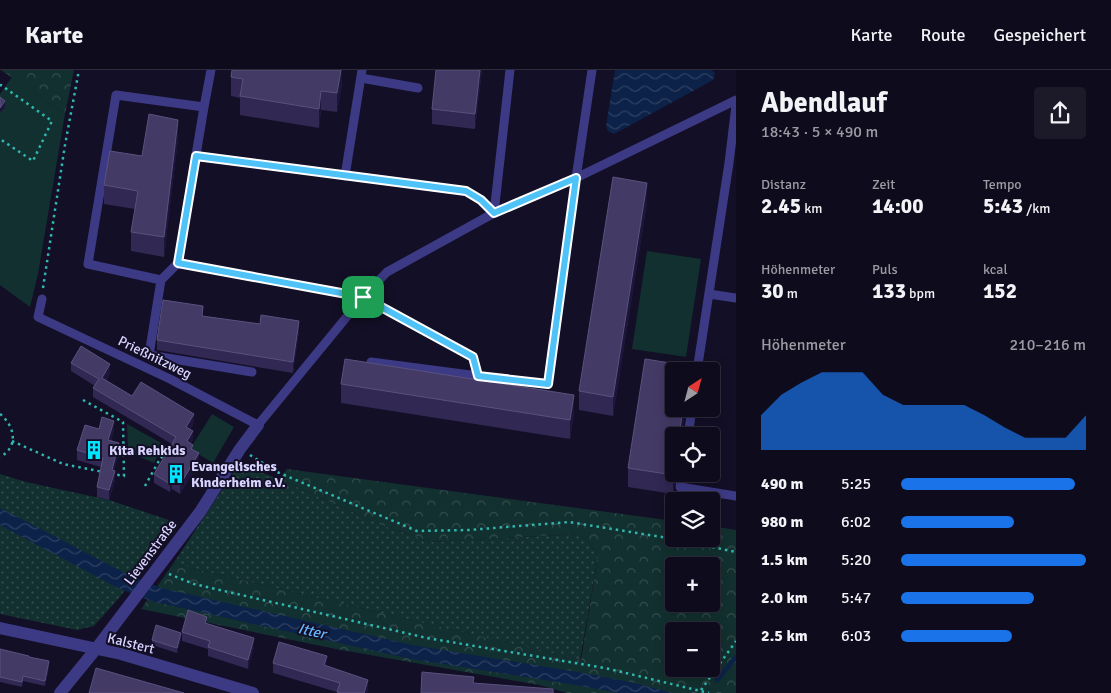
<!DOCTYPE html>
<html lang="de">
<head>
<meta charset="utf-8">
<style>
	body { margin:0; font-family:Signika,sans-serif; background:#1c1929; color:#f1f3f6; height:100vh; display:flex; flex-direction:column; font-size:19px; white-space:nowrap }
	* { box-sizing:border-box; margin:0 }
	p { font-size:16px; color:#9b9ba3 }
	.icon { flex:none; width:28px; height:28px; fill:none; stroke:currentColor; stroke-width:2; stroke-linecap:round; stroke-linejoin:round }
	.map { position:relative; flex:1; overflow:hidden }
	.drawer { display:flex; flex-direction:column; background:#0e0b1c; width:375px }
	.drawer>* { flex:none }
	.needle { width:32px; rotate:36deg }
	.buttons { position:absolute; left:665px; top:292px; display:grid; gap:10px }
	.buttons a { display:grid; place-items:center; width:55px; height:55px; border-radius:5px; background:#0e0b1c; box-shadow:0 2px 12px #0003,0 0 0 1px #2e2b3b; font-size:25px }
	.pin { position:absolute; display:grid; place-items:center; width:42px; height:42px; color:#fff; margin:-21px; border-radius:10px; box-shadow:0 2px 8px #0006 }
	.round { display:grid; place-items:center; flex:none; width:52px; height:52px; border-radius:5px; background:#1c1929 }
	.summary { display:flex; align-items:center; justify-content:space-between; height:85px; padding:0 25px }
	h1 { font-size:28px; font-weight:700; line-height:38px }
	.figures { display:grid; grid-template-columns:repeat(3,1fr); gap:8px; height:85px; padding:5px 25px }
	.figures div { display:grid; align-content:center }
	.figures b { font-size:21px; font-weight:700 }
	.figures small { font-size:14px; font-weight:400 }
	.figures p { font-size:14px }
	.chart { height:140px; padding:10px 25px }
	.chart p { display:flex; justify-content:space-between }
	.chart svg { width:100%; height:90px; margin-top:5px; fill:#1a73e8; opacity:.7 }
	ul { padding:0 25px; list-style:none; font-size:16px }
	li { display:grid; grid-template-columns:80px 60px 1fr; align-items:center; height:38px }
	li i { height:12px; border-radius:6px; background:#1a73e8 }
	header { display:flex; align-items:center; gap:30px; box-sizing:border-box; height:70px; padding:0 25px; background:#0e0b1c; border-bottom:1px solid #2e2b3b }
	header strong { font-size:24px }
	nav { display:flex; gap:28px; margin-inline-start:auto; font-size:18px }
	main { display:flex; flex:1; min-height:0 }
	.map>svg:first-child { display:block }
	.grass { fill:url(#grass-dots) }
	.forest { fill:url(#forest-crowns); fill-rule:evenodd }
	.green { fill:#12302f }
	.water { fill:url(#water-waves) }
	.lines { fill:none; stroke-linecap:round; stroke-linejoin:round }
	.stream { stroke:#0c2248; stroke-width:4.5 }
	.path { stroke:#2fb8b0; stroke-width:2.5; stroke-dasharray:2.5 4; stroke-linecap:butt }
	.service { stroke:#3d3a85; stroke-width:9 }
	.minor { stroke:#3d3a85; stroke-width:12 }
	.wall { fill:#312854 }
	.shaded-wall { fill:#1d163a }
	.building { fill:#433a66; stroke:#5a527e }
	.route-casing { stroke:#fff; stroke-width:10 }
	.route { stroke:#4fc3f7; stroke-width:6 }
	.labels { text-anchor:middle; stroke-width:4; stroke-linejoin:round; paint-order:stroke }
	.street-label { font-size:14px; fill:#d9d4ff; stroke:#130f26 }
	.poi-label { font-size:14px; font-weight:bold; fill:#d9d4ff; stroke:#130f26; text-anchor:start }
	.water-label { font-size:15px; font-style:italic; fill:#62b6ff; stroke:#130f26 }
</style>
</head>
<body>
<header>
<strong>Karte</strong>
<nav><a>Karte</a><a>Route</a><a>Gespeichert</a></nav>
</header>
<main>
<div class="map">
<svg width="736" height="623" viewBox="0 0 736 623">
	<defs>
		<pattern id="grass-dots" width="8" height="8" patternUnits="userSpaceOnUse" patternTransform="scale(1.25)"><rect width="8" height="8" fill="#12302f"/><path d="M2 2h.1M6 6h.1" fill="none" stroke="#344d4e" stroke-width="1.8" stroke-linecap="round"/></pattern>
		<pattern id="forest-crowns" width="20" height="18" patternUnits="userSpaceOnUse" patternTransform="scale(1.25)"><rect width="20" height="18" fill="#12302f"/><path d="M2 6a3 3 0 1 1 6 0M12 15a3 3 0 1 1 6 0" fill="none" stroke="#344d4e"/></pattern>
		<pattern id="water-waves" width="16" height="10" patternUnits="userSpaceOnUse" patternTransform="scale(1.25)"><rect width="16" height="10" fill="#0c2248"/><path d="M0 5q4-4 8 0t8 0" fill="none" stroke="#2f4163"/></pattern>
	</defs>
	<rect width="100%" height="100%" fill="#130f26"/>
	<path class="grass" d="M239,394L279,409L379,454L431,472L578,464L588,472L598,486L580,590L173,494Z
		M0,404L26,412L109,430L178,453L119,528L94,556L77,560L0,544Z"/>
	<path class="forest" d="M1,0H74L65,44Z
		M287,399L674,451V469H711V456L736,460V623H567L539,615L336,579L141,539L173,494L581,590L598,486L588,472L578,464L431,472L379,454L279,409ZM674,496H711V534H674ZM674,561H711V599H674Z"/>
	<path class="green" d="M12,7L65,44L38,204L30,237L0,215V24Z
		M647,181L701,189L686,287L632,279Z
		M212,344L234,357L213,393L190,379Z
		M127,354L163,374L154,393L128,382Z"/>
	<path class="water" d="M615,0H712L715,3L713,10L614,64L608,61L606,56Z
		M0,438L127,504L161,518L412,575L578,602L635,613L672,623H618L576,615L411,589L151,531L118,518L0,455Z"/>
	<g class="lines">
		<path class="stream" d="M717,610L736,587"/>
		<path class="path" d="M0,16L1,15L52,51L33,91L0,69
			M43,218L65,75L79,0
			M83,330L123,352L124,406L113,404
			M0,344C15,356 19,377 0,387
			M12,371L63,394L103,402
			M250,385L277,402L417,461L469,460L569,452L674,469
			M145,416L161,387L166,390
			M674,469L736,482
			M169,504L194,514L427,568L605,598L709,623
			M701,620L736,571"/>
		<path class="service" d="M361,8L418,18
			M204,37L116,25L88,194L161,210L178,193L204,37L211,0
			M196,86L466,121L481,130L494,143L510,0
			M345,106L362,0
			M178,193L363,227L473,287L478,306L371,292
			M161,210L149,285L252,302
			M709,224L736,228
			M42,229L38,247L170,309L258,355L363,227L387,202L494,143L576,108L736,30
			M697,301L729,93L736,35
			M478,306L548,314L576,108L592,0
			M688,366L692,339
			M682,404L680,417L736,426"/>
		<path class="minor" d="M0,558L121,584L253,623
			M60,623L96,579L200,442L240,379L258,355"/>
	</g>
	<path class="wall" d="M342,0V15L337,42L321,40L319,58L240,45V28L231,26V7Z
		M482,0L475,59L432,54V39Z
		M178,69L164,187L131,181V162L135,139L104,134V115L142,86Z
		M647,132L613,346L579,340V321Z
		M203,246L299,261L293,303L157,280V270Z
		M71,293L110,303L106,311L132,326L194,353L190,359L193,370L190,373L199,392L180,424L172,419L170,422L154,413V404L172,374L93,327V318L95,316L71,301Z
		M690,301L673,424L628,417V398Z
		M341,314L574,344L570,369L341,333Z
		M114,360L111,371L119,383L114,400L115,410L109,430L97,427V417L101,397L77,390V380Z
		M182,562L254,577L248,599L208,586V579L182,571Z
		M181,568L177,583L152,575V570Z
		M0,579L29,587L49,597L45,616L23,611L22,617L0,612Z
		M273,593L327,596L368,620L367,623H337V622L273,603Z"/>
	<path class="shaded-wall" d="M341,0H342V15L337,42V23Z
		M480,0H482L475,59V44Z
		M321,21V40L319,58V39Z
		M5,31V37L0,43V38Z
		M178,50V69L164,187V167Z
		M647,113V132L613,346V327Z
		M299,251V261L293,303V292Z
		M110,294V303L102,317V308Z
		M574,325V344L570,369V350Z
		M683,339H686L682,366H679Z
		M194,344V353L186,366V357Z
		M114,351V360L108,380V370Z
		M193,361V370L187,380V371Z
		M119,373V383L112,409V400Z
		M199,383V392L180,424V415Z
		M674,397V404H676L673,424V405Z
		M115,401V410L109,430V420Z
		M172,410V419L170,422V414Z
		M181,563V568L177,583V578Z
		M254,568V577L248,599V590Z
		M327,586V596L324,595Z
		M49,591V597L45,616V611Z
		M368,610V620L367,623H364Z"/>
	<path class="building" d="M232,0H341L337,23L321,21L319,39L240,26L243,9L231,7Z
		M436,0H480L475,44L432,39Z
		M0,27L5,31L0,38Z
		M149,44L178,50L164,167L131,162L138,121L104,115L110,81L142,86Z
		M613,107L647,113L613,327L579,321Z
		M163,230L203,236L202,246L260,254L261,245L299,251L293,292L157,270Z
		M81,276L110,294L102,308L132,326L141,312L194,344L186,357L193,361L187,371L193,375L191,379L199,383L180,415L172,410L170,414L154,404L176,367L93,318L99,309L71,293Z
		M345,289L574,325L570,350L341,314Z
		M645,289L690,296L689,301H674V339H683L679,366H674V397L673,405L628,398Z
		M102,347L114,351L108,370L119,373L112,400L115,401L109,420L97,417L103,388L77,380L85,355L99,359Z
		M188,540L207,547L205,553L254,568L248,590L208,577L210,571L182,562Z
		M156,555L181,563L177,578L152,570Z
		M279,572L327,586L324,595L368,610L364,623H341L337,622L340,613L273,593Z
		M0,579L29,586V587L49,591L45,611L23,606L22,612L0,607Z
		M96,598L184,623H89Z
		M422,602L474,607L473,613L553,619V623H554H421Z"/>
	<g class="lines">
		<g class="route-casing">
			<path id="route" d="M196,86L466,121L481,130L494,143L576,108L548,314L478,306L473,287L363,227L178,193Z"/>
		</g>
		<use href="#route" class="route"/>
	</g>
	<defs>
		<g id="building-bare" transform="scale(1.5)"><path d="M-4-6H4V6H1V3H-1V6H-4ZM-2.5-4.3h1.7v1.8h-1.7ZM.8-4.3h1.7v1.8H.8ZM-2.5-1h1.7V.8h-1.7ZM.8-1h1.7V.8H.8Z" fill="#00e5ff" stroke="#130f26" stroke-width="2.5" paint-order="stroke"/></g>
	</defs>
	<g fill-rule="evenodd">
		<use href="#building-bare" x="94" y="380"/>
		<use href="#building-bare" x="176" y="404"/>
	</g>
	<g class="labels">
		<g class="street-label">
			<text transform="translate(155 287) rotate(26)" y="5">Prießnitzweg</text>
			<text transform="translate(150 482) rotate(-53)" y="5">Lievenstraße</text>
			<text transform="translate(131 573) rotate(14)" y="5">Kalstert</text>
		</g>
		<g class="poi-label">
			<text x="109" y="385">Kita Rehkids</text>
			<text x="191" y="401">Evangelisches<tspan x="191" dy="16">Kinderheim e.V.</tspan></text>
		</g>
		<g class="water-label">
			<text transform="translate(312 561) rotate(13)" y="5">Itter</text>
		</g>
	</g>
</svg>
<div class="buttons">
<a><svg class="needle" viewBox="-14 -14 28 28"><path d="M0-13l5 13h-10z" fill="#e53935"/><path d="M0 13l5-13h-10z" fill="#9b9ba3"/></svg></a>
<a><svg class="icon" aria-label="locate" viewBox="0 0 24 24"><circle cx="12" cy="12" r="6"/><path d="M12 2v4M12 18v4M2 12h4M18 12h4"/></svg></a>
<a><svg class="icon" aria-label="layers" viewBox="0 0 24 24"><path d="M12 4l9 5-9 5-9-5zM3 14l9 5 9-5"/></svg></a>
<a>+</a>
<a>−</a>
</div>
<div class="pin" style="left:363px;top:227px;background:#1e9e55"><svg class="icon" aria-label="arrive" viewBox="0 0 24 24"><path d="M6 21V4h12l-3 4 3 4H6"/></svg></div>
</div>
<section class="drawer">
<div class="summary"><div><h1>Abendlauf</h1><p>18:43 · 5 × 490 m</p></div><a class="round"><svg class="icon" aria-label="share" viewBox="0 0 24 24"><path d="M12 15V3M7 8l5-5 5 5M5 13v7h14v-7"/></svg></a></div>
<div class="figures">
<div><p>Distanz</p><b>2.45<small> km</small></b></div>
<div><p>Zeit</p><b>14:00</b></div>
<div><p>Tempo</p><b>5:43<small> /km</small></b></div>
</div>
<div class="figures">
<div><p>Höhenmeter</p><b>30<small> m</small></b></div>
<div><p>Puls</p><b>133<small> bpm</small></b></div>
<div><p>kcal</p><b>152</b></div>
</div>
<div class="chart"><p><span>Höhenmeter</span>210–216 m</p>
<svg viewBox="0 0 160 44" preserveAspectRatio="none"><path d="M0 44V27L10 17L20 11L30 6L40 6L50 6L60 17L70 22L80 22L90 22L100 22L110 27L120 33L130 38L140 38L150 38L160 27V44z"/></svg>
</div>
<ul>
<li><b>490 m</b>5:25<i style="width:94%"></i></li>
<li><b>980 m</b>6:02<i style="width:61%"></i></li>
<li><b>1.5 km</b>5:20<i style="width:100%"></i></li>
<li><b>2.0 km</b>5:47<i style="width:72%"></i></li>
<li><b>2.5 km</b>6:03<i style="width:60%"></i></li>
</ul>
</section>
</main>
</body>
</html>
